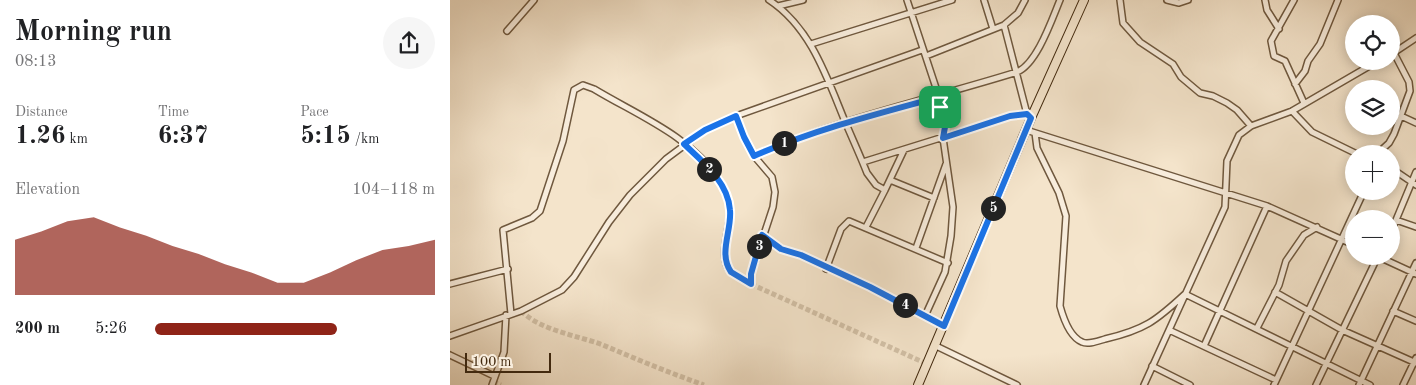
<!DOCTYPE html>
<html lang="en">
<head>
<meta charset="utf-8">
<style>
	body { margin:0; font-family:"Old Standard TT",serif; background:#f6f6f6; color:#202124; height:100vh; display:flex; flex-direction:column; font-size:19px; white-space:nowrap }
	* { box-sizing:border-box; margin:0 }
	p { font-size:16px; color:#757577 }
	.icon { flex:none; width:28px; height:28px; fill:none; stroke:currentColor; stroke-width:2; stroke-linecap:round; stroke-linejoin:round }
	.map { position:relative; flex:1; overflow:hidden }
	.side { display:flex; flex-direction:column; background:#fff; width:450px }
	.side>* { flex:none }
	.fabs { position:absolute; left:895px; top:15px; display:grid; gap:10px }
	.fabs a { display:grid; place-items:center; width:55px; height:55px; border-radius:50%; background:#fff; box-shadow:0 2px 12px #0003; font-size:25px }
	.scale { position:absolute; left:15px; bottom:12px; width:86px; box-sizing:border-box; padding-left:5px; border:2px solid #432a0f; border-top:0; font-size:14px; line-height:18px; white-space:nowrap; color:#432a0f; -webkit-text-stroke:4px #f8eddd; paint-order:stroke }
	.pin { position:absolute; display:grid; place-items:center; width:42px; height:42px; color:#fff; margin:-21px; border-radius:10px; box-shadow:0 2px 8px #0006 }
	.km { position:absolute; width:25px; height:25px; margin:-12px; border-radius:50%; background:#222; color:#fff; font-size:14px; line-height:25px; text-align:center }
	.round { display:grid; place-items:center; flex:none; width:52px; height:52px; border-radius:26px; background:#f6f6f6 }
	.overview { display:flex; align-items:center; justify-content:space-between; height:85px; padding:0 15px }
	h1 { font-size:28px; font-weight:700; line-height:38px }
	.figures { display:grid; grid-template-columns:repeat(3,1fr); gap:8px; height:85px; padding:5px 15px }
	.figures div { display:grid; align-content:center }
	.figures b { font-size:25px; font-weight:700 }
	.figures small { font-size:14px; font-weight:400 }
	.figures p { font-size:14px }
	.chart { height:140px; padding:10px 15px }
	.chart p { display:flex; justify-content:space-between }
	.chart svg { width:100%; height:90px; margin-top:5px; fill:#8f2418; opacity:.7 }
	ul { padding:0 15px; list-style:none; font-size:16px }
	li { display:grid; grid-template-columns:80px 60px 1fr; align-items:center; height:38px }
	li i { height:12px; border-radius:6px; background:#8f2418 }
	main { display:flex; flex:1; min-height:0 }
	.map>svg:first-child { display:block }
	.lines { fill:none; stroke-linecap:round; stroke-linejoin:round }
	.minor-tunnel { stroke:#d1bfa5; stroke-width:5; stroke-dasharray:5 2.5; stroke-linecap:butt }
	.minor-casing { stroke:#6f583e; stroke-width:8 }
	.primary-casing { stroke:#432a0f; stroke-width:10 }
	.minor { stroke:#f8eddd; stroke-width:5 }
	.primary { stroke:#f4e4cb; stroke-width:8 }
	.route-casing { stroke:#fff; stroke-width:10 }
	.route { stroke:#1a73e8; stroke-width:6 }
</style>
</head>
<body>
<main>
<section class="side">
<div class="overview"><div><h1>Morning run</h1><p>08:13</p></div><a class="round"><svg class="icon" aria-label="share" viewBox="0 0 24 24"><path d="M12 15V3M7 8l5-5 5 5M5 13v7h14v-7"/></svg></a></div>
<div class="figures">
<div><p>Distance</p><b>1.26<small> km</small></b></div>
<div><p>Time</p><b>6:37</b></div>
<div><p>Pace</p><b>5:15<small> /km</small></b></div>
</div>
<div class="chart"><p><span>Elevation</span>104–118 m</p>
<svg viewBox="0 0 160 44" preserveAspectRatio="none"><path d="M0 44V17L10 13L20 8L30 6L40 11L50 15L60 20L70 24L80 29L90 33L100 38L110 38L120 33L130 27L140 22L150 20L160 17V44z"/></svg>
</div>
<ul>
<li><b>200 m</b>5:26<i style="width:65%"></i></li>
</ul>
</section>
<div class="map">
<svg width="966" height="385" viewBox="0 0 966 385">
	<rect width="100%" height="100%" fill="#f4e4cb"/>
	<filter id="stains"><feTurbulence type="fractalNoise" baseFrequency=".004" numOctaves="4"/><feColorMatrix values="0 0 0 0 .2 0 0 0 0 .09 0 0 0 0 .02 0 0 0 .5 -.17"/></filter>
	<radialGradient id="worn" r=".72"><stop offset=".6" stop-color="#630" stop-opacity="0"/><stop offset="1" stop-color="#630" stop-opacity=".3"/></radialGradient>
	<g class="lines">
		<path class="minor-tunnel" d="M301,284L477,364
			M71,311C92,331 126,335 153,345C186,359 220,373 254,385
			M43,382L51,385"/>
		<g class="minor-casing">
			<path id="minor" d="M319,0C360,27 376,75 394,119C402,138 410,155 417,173L426,185L435,190L454,150
				M457,0L489,97L495,127L493,138L503,207L501,236L495,272L475,316
				M534,0L543,29
				M670,0L673,23L690,42L723,64L731,77L750,93L763,96L777,103L787,110L801,126
				M717,0L729,3L738,0
				M815,0L817,10L829,29
				M844,0L821,41L824,56L835,61L854,103
				M328,6L353,0
				M554,25L577,114
				M57,31L84,0
				M361,44L502,0
				M942,54L966,38
				M476,56L554,25L568,13L575,0
				M845,84L855,71L858,61L870,44L888,0
				M842,111L862,132L907,154
				M286,116L294,137L304,156C388,119 480,99 567,72C587,64 602,19 610,0
				M951,116L966,123
				M576,130L817,206L904,245
				M585,133L587,148L609,193L616,216L610,306C613,317 620,337 632,342C638,345 648,341 655,339C694,330 706,321 735,294L920,385
				M927,154L939,143L944,134L960,91L959,82L944,53
				M413,162L561,116L577,114L581,118
				M941,168L966,185
				M440,180L484,198
				M946,220L966,227
				M416,227L435,190
				M941,232L966,172
				M312,235L331,249L351,255L420,287L494,326
				M466,248L496,164
				M927,256L966,274
				M376,269L391,229L399,221L498,263
				M0,284L58,269
				M301,284V274L323,207L325,192L322,177L304,156
				M825,292L892,330L966,363
				M943,311L966,321
				M61,314L53,230L82,218L90,211L113,141L124,90L133,85L144,89C187,115 241,136 269,180C275,189 280,202 280,212C280,229 267,258 281,272C286,276 295,280 301,284
				M807,328L829,285L836,261L854,235L867,227
				M719,330L826,380
				M0,336L71,311L112,290L124,277L159,222L180,195L216,159L255,130L286,116L472,50
				M484,345L567,385
				M754,346L817,206
				M0,355L44,376
				M702,366L740,385
				M42,385L54,352L56,315
				M694,385L775,207L777,161L789,135L801,126L842,111L928,61
				M824,385L914,191
				M866,385L928,256
				M909,385L966,263
				M953,385L966,358"/>
		</g>
		<g class="primary-casing">
			<path id="primary" d="M468,385L581,118L634,0"/>
		</g>
		<use href="#minor" class="minor"/>
		<use href="#primary" class="primary"/>
	</g>
	<g class="lines">
		<g class="route-casing">
			<path id="route" d="M489,97L495,127L493,138L560,116L577,114L581,118L494,326L420,287L351,255L331,249L312,235L301,274V284L281,272C268,253 282,231 280,210C278,182 253,162 234,144L255,130L286,116L294,137L304,156C364,130 426,114 489,97Z"/>
		</g>
		<use href="#route" class="route"/>
	</g>
	<rect width="100%" height="100%" filter="url(#stains)"/>
	<rect width="100%" height="100%" fill="url(#worn)"/>
</svg>
<div class="fabs">
<a><svg class="icon" aria-label="locate" viewBox="0 0 24 24"><circle cx="12" cy="12" r="6"/><path d="M12 2v4M12 18v4M2 12h4M18 12h4"/></svg></a>
<a><svg class="icon" aria-label="layers" viewBox="0 0 24 24"><path d="M12 4l9 5-9 5-9-5zM3 14l9 5 9-5"/></svg></a>
<a>+</a>
<a>−</a>
</div>
<div class="scale">100 m</div>
<div class="pin" style="left:490px;top:107px;background:#1e9e55"><svg class="icon" aria-label="arrive" viewBox="0 0 24 24"><path d="M6 21V4h12l-3 4 3 4H6"/></svg></div>
<b class="km" style="left:334px;top:143px">1</b>
<b class="km" style="left:259px;top:169px">2</b>
<b class="km" style="left:309px;top:246px">3</b>
<b class="km" style="left:455px;top:305px">4</b>
<b class="km" style="left:543px;top:208px">5</b>
</div>
</main>
</body>
</html>
